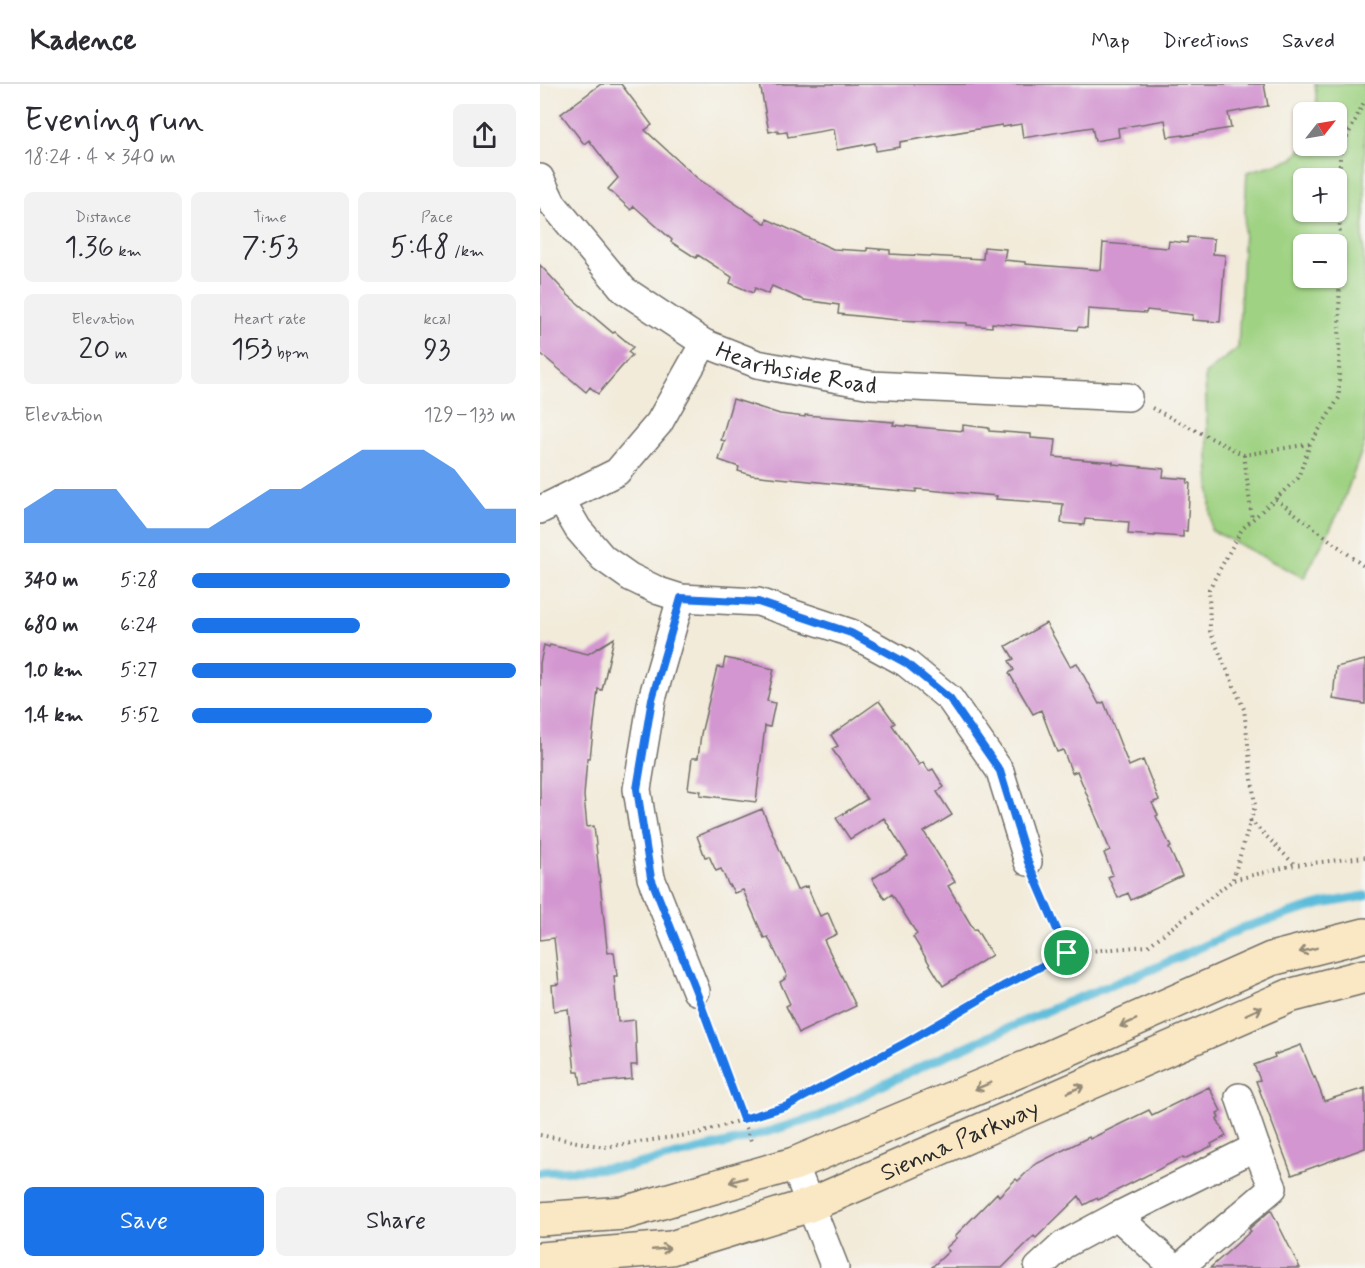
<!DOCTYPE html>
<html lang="en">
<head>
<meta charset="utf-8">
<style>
	body { margin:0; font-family:Mynerve,sans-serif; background:#f2f2f3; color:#2b2b33; height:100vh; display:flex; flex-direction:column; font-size:22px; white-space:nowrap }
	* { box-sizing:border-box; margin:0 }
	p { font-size:20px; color:#7c7c81 }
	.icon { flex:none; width:33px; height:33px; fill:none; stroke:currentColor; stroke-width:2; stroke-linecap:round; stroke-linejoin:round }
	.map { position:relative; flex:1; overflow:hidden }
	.panel { display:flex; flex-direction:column; background:#fff; width:540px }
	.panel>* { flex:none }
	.needle { width:39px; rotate:59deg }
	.controls { position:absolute; left:753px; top:18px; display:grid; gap:12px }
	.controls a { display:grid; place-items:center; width:54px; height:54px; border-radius:9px; background:#fff; box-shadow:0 2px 4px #0004; font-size:30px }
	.pin { position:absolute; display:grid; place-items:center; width:51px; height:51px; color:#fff; margin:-26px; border:3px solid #fff; border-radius:50%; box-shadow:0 2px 6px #0007 }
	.round { display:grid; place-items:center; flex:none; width:63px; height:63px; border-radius:9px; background:#f2f2f3 }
	.head { display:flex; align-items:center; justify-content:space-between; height:102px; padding:0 24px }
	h1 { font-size:33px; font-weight:600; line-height:45px }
	.figures { display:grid; grid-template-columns:repeat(3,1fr); gap:9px; height:102px; padding:6px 24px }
	.figures div { display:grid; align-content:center; border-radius:9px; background:#f2f2f3; text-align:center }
	.figures b { font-size:30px; font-weight:600 }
	.figures small { font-size:16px; font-weight:400 }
	.figures p { font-size:16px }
	.chart { height:168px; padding:12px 24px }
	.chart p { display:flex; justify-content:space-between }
	.chart svg { width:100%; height:108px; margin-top:6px; fill:#1a73e8; opacity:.7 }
	.button { display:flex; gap:12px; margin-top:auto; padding:12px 24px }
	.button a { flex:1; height:69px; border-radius:9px; background:#1a73e8; color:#fff; font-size:24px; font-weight:600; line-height:69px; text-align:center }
	.button a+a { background:#f2f2f3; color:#2b2b33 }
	ul { padding:0 24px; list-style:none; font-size:20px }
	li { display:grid; grid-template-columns:96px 72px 1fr; align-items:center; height:45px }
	li i { height:15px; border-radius:8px; background:#1a73e8 }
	header { display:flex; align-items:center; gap:36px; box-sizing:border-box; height:84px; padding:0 30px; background:#fff; border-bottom:2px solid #e1e1e2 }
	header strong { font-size:28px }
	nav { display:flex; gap:33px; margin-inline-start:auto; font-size:21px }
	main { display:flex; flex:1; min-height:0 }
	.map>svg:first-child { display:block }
	.green { fill:#9fd282; stroke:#657e56; stroke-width:1.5; fill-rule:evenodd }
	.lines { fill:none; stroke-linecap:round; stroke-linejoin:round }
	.stream { stroke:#5cbcda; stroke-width:9 }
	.building { fill:#d396d0 }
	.minor-casing { stroke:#716e68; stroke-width:30 }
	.secondary-casing { stroke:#716e68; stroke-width:36 }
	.path { stroke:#716e68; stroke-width:4; stroke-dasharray:1.5 4.5; stroke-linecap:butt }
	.minor { stroke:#fff; stroke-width:27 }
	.secondary { stroke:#fae7c3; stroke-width:33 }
	.oneway { stroke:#928977 }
	.route-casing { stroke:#fff; stroke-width:12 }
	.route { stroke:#1a73e8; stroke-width:8 }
	.labels { text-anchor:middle; stroke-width:5; stroke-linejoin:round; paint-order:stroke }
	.street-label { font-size:24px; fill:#2b2b2b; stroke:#f6f6f2 }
</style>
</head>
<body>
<header>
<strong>Kadence</strong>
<nav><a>Map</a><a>Directions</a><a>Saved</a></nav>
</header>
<main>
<section class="panel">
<div class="head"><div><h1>Evening run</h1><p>18:24 · 4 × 340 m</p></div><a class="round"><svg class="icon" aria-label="share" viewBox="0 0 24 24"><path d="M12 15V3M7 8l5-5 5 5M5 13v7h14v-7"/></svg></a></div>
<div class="figures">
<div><p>Distance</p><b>1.36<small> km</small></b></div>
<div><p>Time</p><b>7:53</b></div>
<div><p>Pace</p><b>5:48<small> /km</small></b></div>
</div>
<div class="figures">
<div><p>Elevation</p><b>20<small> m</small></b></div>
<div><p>Heart rate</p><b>153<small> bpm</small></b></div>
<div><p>kcal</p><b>93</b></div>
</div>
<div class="chart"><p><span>Elevation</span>129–133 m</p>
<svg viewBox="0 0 160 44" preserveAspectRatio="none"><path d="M0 44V30L10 22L20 22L30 22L40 38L50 38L60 38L70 30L80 22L90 22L100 14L110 6L120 6L130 6L140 14L150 30L160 30V44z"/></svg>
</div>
<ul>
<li><b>340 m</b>5:28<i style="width:98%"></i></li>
<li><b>680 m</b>6:24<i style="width:52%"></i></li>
<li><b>1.0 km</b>5:27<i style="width:100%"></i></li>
<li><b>1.4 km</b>5:52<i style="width:74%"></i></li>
</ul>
<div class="button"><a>Save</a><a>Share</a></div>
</section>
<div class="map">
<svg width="825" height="1184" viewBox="0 0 825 1184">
	<rect width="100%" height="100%" fill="#f6f6f2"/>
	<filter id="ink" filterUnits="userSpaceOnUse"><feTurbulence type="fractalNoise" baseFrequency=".0167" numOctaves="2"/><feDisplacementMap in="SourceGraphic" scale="12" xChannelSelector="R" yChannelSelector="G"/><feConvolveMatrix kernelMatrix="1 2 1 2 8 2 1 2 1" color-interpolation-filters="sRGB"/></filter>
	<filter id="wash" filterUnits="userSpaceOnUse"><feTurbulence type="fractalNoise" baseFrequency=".008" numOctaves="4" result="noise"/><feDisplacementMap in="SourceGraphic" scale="24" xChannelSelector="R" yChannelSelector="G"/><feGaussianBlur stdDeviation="1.35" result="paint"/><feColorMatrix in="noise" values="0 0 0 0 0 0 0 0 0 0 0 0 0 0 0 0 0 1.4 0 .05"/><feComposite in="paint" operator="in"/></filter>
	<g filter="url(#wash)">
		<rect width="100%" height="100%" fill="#f2ebda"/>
		<path class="green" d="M775,0H825V130L823,147L825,207V358L800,426L764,494L671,446L665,290L698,264L707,88L753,75L764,62H796V28H778ZM764,94H796V128H764ZM764,160H796V194H764Z"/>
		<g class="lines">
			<path class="stream" d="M0,1088L86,1083L196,1057L280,1032L382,982L523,920L615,884L705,843L782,820L825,812"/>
		</g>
		<g id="blocks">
			<path class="building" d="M61,0H81L112,41L105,46L157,94L226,140L227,135L293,165L327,167V164L350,166V170L443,175L444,163L466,165L464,176L485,178V180L561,186L563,159L628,164L629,157L647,159L648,153L674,155L673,170L685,171L680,238L652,236L653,231L607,226L606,229L548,225L547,244L538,243L537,246L452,239V243L427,241V239L357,236L298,230L299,221L264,216L232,202L228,210L215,204L213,209L190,199L192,193L158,171L156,174L131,158L132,156L94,122L91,126L68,105L78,94L49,56L44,60L21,30Z
				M220,0H724L728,22L688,29L691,44L643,52V51L628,53L625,36L578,44L579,53L555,57L552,43L483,54L481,40L462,43V41L360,58V63L336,67L335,59L297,66L294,45L248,53L247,48L238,49V46L229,48Z
				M0,181L28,211L73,249L75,248L93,263L88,268L92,271L58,310L50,303L46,308L0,269Z
				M193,315L240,330L265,333V331L354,338L353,341L423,347V341L449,344V347L491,350V354L516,356L514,373L573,378V380L624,385L623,393L648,395L647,399H650L647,447H643V453L615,451V452L588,450L589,438L545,435L544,441L521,439L523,420L456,415L457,412L376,405V408L328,404V403L211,391L198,387L199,383L179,376L185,357L181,356Z
				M506,539L530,582L537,579L559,620L564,618L589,682L603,676L619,716L612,719L618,731L616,732L631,763L629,764L642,792L591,816L588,809L578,814L568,793L573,791L564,769L570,766L537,687L532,689L523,666L517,668L501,626L493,630L469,589L474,586L469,577L474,575L466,562Z
				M74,554L62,606L58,605L50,674H47L44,712L47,743L54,742L67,864L68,869L74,868L77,892H74L78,938L95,936L97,981H91L92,995L41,1000L39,988H35L28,925L14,927L12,901L19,900L14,854L0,856V579L4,561L9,563L10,561L48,570Z
				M185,574L234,585L227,617L235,619L230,643L225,642L216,718L160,711L161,707L148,705L152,674H158L161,650L177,583L183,584Z
				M825,576V620L793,615L796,583Z
				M339,617L355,639L352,641L379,681L383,678L389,687L393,685L404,703L397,708L412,731L384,748L415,798L408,802L434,846L436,845L452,871L403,902L373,853L377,850L352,810L345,815L332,795L368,772L344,734L310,755L296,734L327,715L292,665L298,662L291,651Z
				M222,725L257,806L267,802L280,832L288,829L297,850L284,856L316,922L259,949L246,922L250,920L240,898L245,895L244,894L247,892L228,853L224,854L203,806L194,809L190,801L189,802L181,785L176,787L169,772L165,773L157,752Z
				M761,961L774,994L775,993L784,1017L825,1004V1064L752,1091L716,997L720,996L714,981L735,973L734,971Z
				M669,1003L681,1027L677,1029L679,1034L677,1035L686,1052L671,1060L672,1062L644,1075L643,1073L558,1116L557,1114L544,1121L539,1112L496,1154L494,1152L462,1184H391L409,1167L406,1164L417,1154L415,1152L457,1109L459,1112L476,1095L478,1097L494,1081L549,1053L550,1055L609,1026L612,1031Z
				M731,1126L760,1184H670L711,1147L709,1145Z"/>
		</g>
	</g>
	<g filter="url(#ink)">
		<use href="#blocks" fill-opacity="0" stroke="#716e68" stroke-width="1.5"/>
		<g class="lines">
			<g class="minor-casing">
				<g id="minor">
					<path id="s1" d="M0,94L12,119L84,206L164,259L217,280L331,301L588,313"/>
					<path d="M21,416L38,445L63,474L90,493L119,507L141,514L218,518L311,549L366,579L410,615L460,687L488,778"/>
					<path d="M0,426L77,388L119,339L164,259"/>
					<path d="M141,514L112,615L97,705L111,794L156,907"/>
					<path d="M254,1080L295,1184"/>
					<path d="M577,1132L635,1184"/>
					<path d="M498,1184L523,1161L577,1132L716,1063"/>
					<path d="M639,1184L733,1104L716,1063L699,1013"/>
				</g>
			</g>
			<g class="secondary-casing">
				<g id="secondary">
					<path d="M0,1135L84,1129L254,1080L497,979L731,875L825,851"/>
					<path id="s2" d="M0,1175L131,1164L270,1121L749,912L825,892"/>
				</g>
			</g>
			<path class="path" d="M612,324L704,371L770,360
				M704,371L712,436
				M736,415L825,483
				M710,736L755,781
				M693,795L715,722L704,625L670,547L669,505L702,445L758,394L770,360L799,314L800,67L825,16
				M499,804L527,869
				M165,931L212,1060
				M0,1051L64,1063L161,1049L247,1021L367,958L465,901L527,869L608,862L693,796L755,781L825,773"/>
			<use href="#minor" class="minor"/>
			<use href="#secondary" class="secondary"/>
		</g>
		<defs><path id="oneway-shaft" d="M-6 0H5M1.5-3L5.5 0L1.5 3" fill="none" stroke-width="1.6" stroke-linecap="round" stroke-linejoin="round" transform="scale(1.5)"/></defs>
		<g class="oneway">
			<use href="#oneway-shaft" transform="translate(768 866) rotate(166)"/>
			<use href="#oneway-shaft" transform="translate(714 927) rotate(-24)"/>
			<use href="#oneway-shaft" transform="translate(588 939) rotate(156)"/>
			<use href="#oneway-shaft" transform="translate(443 1002) rotate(158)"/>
			<use href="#oneway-shaft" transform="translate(536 1005) rotate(-24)"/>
			<use href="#oneway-shaft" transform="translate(198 1096) rotate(164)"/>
			<use href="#oneway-shaft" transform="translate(121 1165) rotate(-5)"/>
		</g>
	</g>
	<g class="lines" filter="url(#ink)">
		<g class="route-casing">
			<path id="route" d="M141,514L218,518L311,549L366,579L410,615L460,687L488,778L527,869L465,901L367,958L247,1022L203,1035L156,907L111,794L97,705L112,615Z"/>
		</g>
		<use href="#route" class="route"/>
	</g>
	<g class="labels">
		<g class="street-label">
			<text dy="8" stroke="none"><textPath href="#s1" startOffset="333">Hearthside Road</textPath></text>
			<text dy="8" stroke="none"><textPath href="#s2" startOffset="440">Sienna Parkway</textPath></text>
		</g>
	</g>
</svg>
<div class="controls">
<a><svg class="needle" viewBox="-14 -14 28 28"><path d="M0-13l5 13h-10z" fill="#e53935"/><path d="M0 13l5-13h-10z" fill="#7c7c81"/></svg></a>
<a>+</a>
<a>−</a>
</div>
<div class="pin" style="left:527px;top:869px;background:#1e9e55"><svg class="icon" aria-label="arrive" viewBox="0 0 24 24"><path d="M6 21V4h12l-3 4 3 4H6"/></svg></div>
</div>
</main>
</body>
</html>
